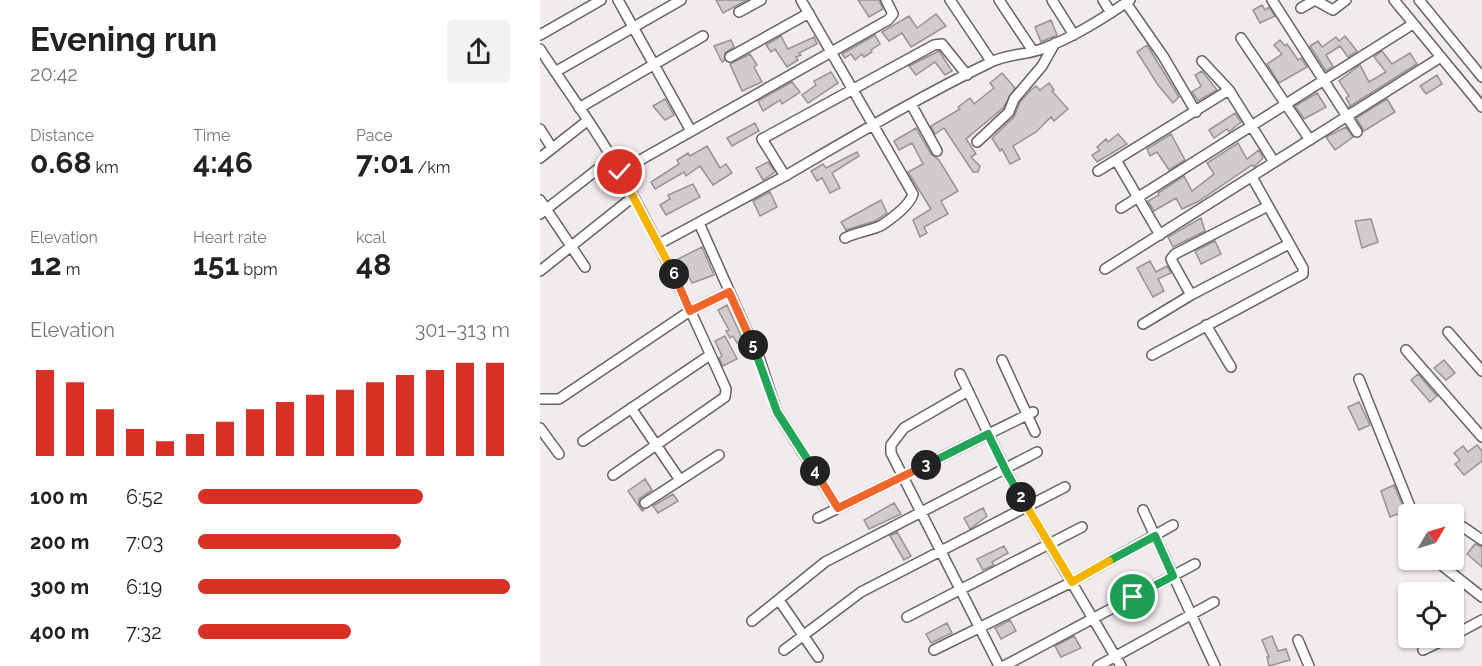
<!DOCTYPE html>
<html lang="en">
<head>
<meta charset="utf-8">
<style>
	body { margin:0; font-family:Raleway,sans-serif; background:#f2f2f2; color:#222; height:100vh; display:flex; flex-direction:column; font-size:22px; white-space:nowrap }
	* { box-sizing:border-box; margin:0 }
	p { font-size:20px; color:#767676 }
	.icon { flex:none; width:33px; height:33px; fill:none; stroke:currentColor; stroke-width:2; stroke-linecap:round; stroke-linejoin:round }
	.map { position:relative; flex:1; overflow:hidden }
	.details { display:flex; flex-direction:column; background:#fff; width:540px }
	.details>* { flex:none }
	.needle { width:39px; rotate:52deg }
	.fabs { position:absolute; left:858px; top:504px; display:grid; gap:12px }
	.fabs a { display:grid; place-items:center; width:66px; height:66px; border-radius:6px; background:#fff; box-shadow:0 2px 4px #0004; font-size:30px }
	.pin { position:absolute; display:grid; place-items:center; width:51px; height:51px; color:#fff; margin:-26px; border:3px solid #fff; border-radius:50%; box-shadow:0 2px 6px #0007 }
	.km { position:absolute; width:30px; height:30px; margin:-15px; border-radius:50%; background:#222; color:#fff; font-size:16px; line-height:30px; text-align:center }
	.round { display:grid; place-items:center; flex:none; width:63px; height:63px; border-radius:6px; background:#f2f2f2 }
	.overview { display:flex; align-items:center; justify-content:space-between; height:102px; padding:0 30px }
	h1 { font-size:33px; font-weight:700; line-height:45px }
	.figures { display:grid; grid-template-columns:repeat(3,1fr); gap:9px; height:102px; padding:6px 30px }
	.figures div { display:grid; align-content:center }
	.figures b { font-size:30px; font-weight:700 }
	.figures small { font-size:16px; font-weight:400 }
	.figures p { font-size:16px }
	.chart { height:168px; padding:12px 30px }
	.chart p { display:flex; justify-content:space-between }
	.chart svg { width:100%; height:108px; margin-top:6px; stroke:#d93025; stroke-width:6 }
	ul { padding:0 30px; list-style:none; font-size:20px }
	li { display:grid; grid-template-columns:96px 72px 1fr; align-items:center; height:45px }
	li i { height:15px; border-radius:8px; background:#d93025 }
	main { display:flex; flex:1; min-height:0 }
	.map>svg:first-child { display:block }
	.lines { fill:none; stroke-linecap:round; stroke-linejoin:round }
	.stream { stroke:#c08ede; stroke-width:3 }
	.building { fill:#d1cbcb; stroke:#999292; stroke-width:1.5 }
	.minor-casing { stroke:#676263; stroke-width:12 }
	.minor { stroke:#fff; stroke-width:9 }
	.split-1-casing { stroke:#fff; stroke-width:12 }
	.split-2-casing { stroke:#fff; stroke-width:12 }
	.split-3-casing { stroke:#fff; stroke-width:12 }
	.split-4-casing { stroke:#fff; stroke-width:12 }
	.split-5-casing { stroke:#fff; stroke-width:12 }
	.split-6-casing { stroke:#fff; stroke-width:12 }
	.split-7-casing { stroke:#fff; stroke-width:12 }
	.split-1 { stroke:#22a559; stroke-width:8 }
	.split-2 { stroke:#f5b400; stroke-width:8 }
	.split-3 { stroke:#22a559; stroke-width:8 }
	.split-4 { stroke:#f0652b; stroke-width:8 }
	.split-5 { stroke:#22a559; stroke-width:8 }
	.split-6 { stroke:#f0652b; stroke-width:8 }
	.split-7 { stroke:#f5b400; stroke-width:8 }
</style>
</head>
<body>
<main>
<section class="details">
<div class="overview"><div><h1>Evening run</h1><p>20:42</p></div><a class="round"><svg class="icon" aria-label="share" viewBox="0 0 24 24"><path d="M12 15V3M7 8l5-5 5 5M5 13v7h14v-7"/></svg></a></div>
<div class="figures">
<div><p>Distance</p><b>0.68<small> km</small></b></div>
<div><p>Time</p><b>4:46</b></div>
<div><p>Pace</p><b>7:01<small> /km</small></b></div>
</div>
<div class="figures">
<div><p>Elevation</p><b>12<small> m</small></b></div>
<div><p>Heart rate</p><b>151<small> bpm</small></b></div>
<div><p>kcal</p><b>48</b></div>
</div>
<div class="chart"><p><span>Elevation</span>301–313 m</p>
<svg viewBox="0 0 160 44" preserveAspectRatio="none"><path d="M5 44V9M15 44V14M25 44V25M35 44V33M45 44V38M55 44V35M65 44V30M75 44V25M85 44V22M95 44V19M105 44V17M115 44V14M125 44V11M135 44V9M145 44V6M155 44V6"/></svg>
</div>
<ul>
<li><b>100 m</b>6:52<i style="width:72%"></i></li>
<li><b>200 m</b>7:03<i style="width:65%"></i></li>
<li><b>300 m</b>6:19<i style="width:100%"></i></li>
<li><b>400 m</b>7:32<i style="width:49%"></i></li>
</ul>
</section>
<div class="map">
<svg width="942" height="666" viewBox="0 0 942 666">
	<rect width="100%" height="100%" fill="#f2ebed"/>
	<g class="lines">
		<path class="stream" d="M914,66L942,99"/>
	</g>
	<path class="building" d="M176,0H207L183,13Z
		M318,0H339L343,9L329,17Z
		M722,5L725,10L729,7L735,16L720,23L713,10Z
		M396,14L406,26L371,47L362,33L349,41L342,32L369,16L377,28Z
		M511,20L517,35L501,42L495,27Z
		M335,35L340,44L331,50L332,52L324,57L322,54L315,60L311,54L305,58L302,54Z
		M241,36L248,49L274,37L277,44L259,53L261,55L256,57L258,60L247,67L235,49L231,52L226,45Z
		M805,36L817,51L808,57L800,46L786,55L793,66L786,71L770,46L778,41L782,47L796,37L799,41Z
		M191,40L194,47L185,53L184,61L182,62L174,46Z
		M740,40L745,46L747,44L758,60L761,58L767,67L739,83L727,64L742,54L734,45Z
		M607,45L639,97L633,103L618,85L597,52Z
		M399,51L412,71L405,75L395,62L376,75L369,66Z
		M842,51L852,64L870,53L877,64L809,107L810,105L806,98L809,96L799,81L820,65L829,82L846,72L834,57Z
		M210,54L217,65L214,67L222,82L202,91L190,64Z
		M662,71L677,90L658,101L652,92L661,86L655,75Z
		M291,72L298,83L268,103L262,95L276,85L274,81Z
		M462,73L475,88L463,108L426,139L436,154L431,157L440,166L438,172H433L404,128L395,134L391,126L420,109L418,107L430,98L434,104L454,88L450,83Z
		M897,75L902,84L886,94L880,86Z
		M252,82L260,92L242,104L240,100L223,111L218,101Z
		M509,83L514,90L512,91L528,109L514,121L511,117L496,132L473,146L480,159L470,164L462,149L460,151L452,138L474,117L480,102L491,90L496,86L500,90Z
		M777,93L786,107L764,119L755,106Z
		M125,99L134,115L125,120L113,106Z
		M847,99L855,112L824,131L816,118Z
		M695,113L701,122L689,132L687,129L674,138L669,130Z
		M215,123L219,131L192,146L187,138Z
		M806,127L813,137L795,150L786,137Z
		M376,128L391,154L399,160L418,191L401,201L408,214L384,227L387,233L380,237L373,220L391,209L368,172L383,164L372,143L359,150L354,141Z
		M578,134L587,144L557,162L552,155L560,150L557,147L566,139L568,142Z
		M631,134L645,160L629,170L617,152L610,156L607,149Z
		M698,143L707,159L719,150L723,158L714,167L712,165L659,201L642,209L636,198L614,211L608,201L619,195L618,193L644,176L652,191L674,174L667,163Z
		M167,146L180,168L186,164L192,173L173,185L160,166L146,176L144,172L115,189L111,182L139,164L137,160L148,153L150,156Z
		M317,152L319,156L292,173L300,188L290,193L282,178L277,181L271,171L283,164L286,168Z
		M228,162L235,172L223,180L216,168Z
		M153,184L160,197L126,215L120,205L130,199L128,195Z
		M230,192L237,207L220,216L213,201Z
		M341,200L347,213L335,221L306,230L301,222Z
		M661,218L665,231L633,247L628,237Z
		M831,219L838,242L822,248L815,221Z
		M675,241L681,254L661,264L655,251Z
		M162,247L174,275L152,283L148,275L143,277L136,260Z
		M610,261L616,272L627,266L631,273L618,279L624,291L613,297L597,268Z
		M187,305L203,340L197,343L193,336L190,338L186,331L189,330L178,310Z
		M185,336L197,359L183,366L179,358L182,356L175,341Z
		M904,360L915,373L906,380L894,368Z
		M878,374L897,396L890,402L871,380Z
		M819,402L830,425L819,430L808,407Z
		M937,445L942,451V461L924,475L915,464L920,460L914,453L923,446L928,452Z
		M105,479L112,490L99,499V506L104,510L102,511L88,491Z
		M854,485L865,511L850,517L841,491Z
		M133,494L138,501L118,513L113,506Z
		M354,503L361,514L329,529L324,520Z
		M443,508L447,516L430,529L424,518Z
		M357,532L371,556L364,560L350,536Z
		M935,544L942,547V567L927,554Z
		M464,546L468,553L452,562L454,565L443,570L437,559Z
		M470,620L476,631L461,639L455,628Z
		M407,623L412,633L391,643L386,634Z
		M534,636L541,648L521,657L515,646Z
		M732,636L738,651L746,649L750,660L729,666L727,657H729L722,640Z"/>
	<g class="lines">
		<g class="minor-casing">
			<path id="minor" d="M78,0L151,131
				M261,0L373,194C370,205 351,219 342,225C331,231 316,232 305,238
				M410,0L451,61
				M459,0L493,51
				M512,0L534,35
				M563,0L571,13
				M732,0L817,132
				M854,0L942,107
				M879,0L942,77
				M586,3L623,56L656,112
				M761,8L775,0L793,10L806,0
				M199,12L221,0
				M0,35L61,0
				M701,38L770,140
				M0,49C24,86 51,122 73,160C116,234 151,311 186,389L185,397L73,475
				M190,57L269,13
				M662,61L689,90L734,162
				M15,72L141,0
				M427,75L402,44L394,45L222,139L245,176C312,137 379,97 449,63C466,54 485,55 502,49C534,37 562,19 590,0
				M371,104L397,151
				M39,108L163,36
				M0,129L12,148
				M437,142L469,112L474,99L502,66L515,43
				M0,158L47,121
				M576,160L620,235
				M558,171L689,90
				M79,172L348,20L353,14L346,0
				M0,200L45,267
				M728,206L635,254L631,259L633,263L651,295L749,244
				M581,208L873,24
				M0,214L72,158
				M159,223L220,360L237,412L298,508
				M119,244L245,176
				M565,269L901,57
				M0,271L93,197
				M603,324L651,295
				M666,325L691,367
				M908,332L942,371
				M866,350L942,437
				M612,355L763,274V268L712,177
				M462,360L495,432
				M420,374L467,473L581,666
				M819,379L873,514
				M428,391L364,428L351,445V453L459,666
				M0,399H19L150,311L189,292
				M91,408L140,480
				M0,428L19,454
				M43,441L170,355
				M105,503L179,455
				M603,510L675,666
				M278,518L493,412
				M923,527L942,540
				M895,560L942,597
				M239,600L278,657
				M367,617L542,527
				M212,621L285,562L497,452
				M914,635L942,620
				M758,640L769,666
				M244,650L321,592L525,487
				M394,650L532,582L633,525
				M883,650L908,638
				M464,666L655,564
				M558,666L674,602"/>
		</g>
		<use href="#minor" class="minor"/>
	</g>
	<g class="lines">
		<g class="split-1-casing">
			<path id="split-1" d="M569,561L615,536L633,576L593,597"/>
		</g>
		<g class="split-2-casing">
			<path id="split-2" d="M481,497L532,582L569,561"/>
		</g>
		<g class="split-3-casing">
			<path id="split-3" d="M386,465L448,434L467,473L481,497"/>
		</g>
		<g class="split-4-casing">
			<path id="split-4" d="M275,471L298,508L386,465"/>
		</g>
		<g class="split-5-casing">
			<path id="split-5" d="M213,345L237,412L275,471"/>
		</g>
		<g class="split-6-casing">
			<path id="split-6" d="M134,274L150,311L189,292L213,345"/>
		</g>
		<g class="split-7-casing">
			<path id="split-7" d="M80,172L134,274"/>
		</g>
		<use href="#split-1" class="split-1"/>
		<use href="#split-2" class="split-2"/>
		<use href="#split-3" class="split-3"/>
		<use href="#split-4" class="split-4"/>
		<use href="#split-5" class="split-5"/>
		<use href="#split-6" class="split-6"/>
		<use href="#split-7" class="split-7"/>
	</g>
</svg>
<div class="fabs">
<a><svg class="needle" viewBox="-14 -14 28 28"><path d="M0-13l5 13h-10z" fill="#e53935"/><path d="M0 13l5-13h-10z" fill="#767676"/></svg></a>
<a><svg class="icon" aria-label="locate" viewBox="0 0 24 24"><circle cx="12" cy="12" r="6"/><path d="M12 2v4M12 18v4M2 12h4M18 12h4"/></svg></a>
</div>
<div class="pin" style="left:593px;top:597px;background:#1e9e55"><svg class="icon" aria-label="arrive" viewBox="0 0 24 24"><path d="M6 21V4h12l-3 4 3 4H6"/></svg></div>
<div class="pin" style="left:80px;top:172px;background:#d93025"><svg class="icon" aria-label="check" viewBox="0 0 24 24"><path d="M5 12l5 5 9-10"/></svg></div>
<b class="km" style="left:481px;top:497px">2</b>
<b class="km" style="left:386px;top:465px">3</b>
<b class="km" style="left:275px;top:471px">4</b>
<b class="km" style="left:213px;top:345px">5</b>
<b class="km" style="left:134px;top:274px">6</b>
</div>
</main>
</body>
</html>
